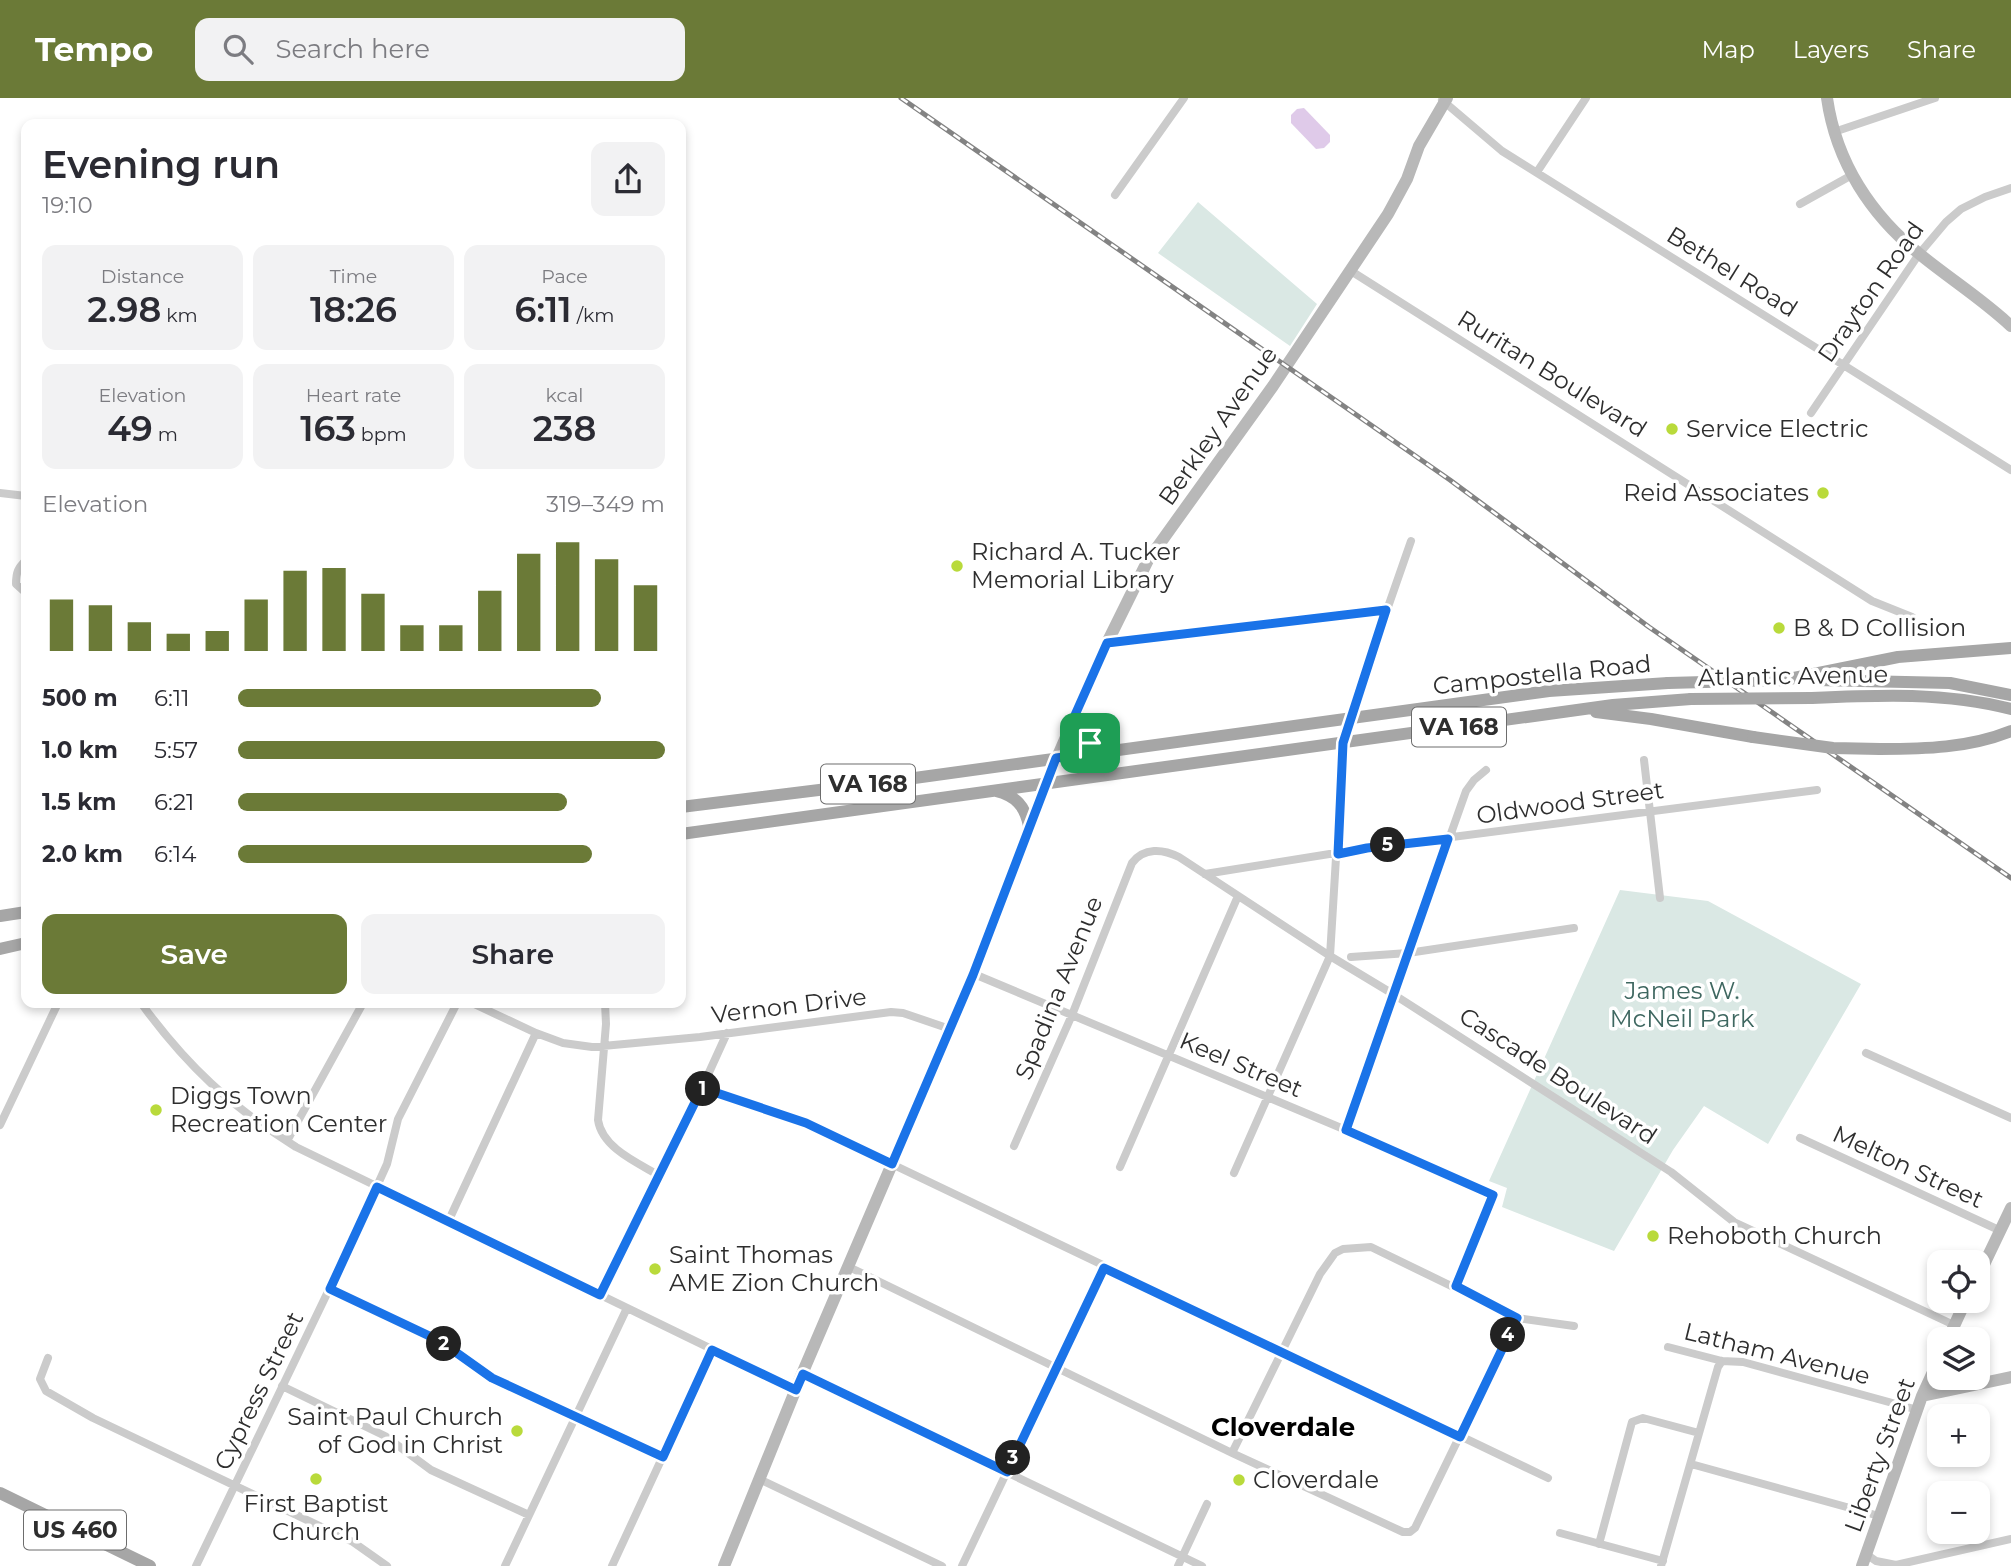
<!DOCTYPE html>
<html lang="en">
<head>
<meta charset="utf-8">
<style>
	body { margin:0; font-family:Montserrat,sans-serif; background:#f2f2f3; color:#2b2b33; height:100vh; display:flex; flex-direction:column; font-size:26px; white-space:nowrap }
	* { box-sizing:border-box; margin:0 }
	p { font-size:23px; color:#7c7c81 }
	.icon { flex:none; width:38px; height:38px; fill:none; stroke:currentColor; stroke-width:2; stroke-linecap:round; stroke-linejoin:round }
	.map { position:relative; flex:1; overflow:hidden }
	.sheet { position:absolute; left:21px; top:21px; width:665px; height:889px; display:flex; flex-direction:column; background:#fff; border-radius:14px; box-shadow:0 4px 10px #0003 }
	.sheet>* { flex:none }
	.fabs { position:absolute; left:1927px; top:1152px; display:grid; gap:14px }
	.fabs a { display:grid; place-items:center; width:63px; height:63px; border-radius:14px; background:#fff; box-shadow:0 4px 10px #0003; font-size:35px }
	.pin { position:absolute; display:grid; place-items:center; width:60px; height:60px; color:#fff; margin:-30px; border-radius:14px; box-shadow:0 4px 10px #0006 }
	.km { position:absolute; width:35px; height:35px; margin:-18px; border-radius:50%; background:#222; color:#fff; font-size:19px; line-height:35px; text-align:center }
	.round { display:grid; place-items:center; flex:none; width:74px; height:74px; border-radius:14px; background:#f2f2f3 }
	.head { display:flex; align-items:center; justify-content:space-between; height:119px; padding:0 21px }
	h1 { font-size:38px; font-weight:600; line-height:52px }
	.metrics { display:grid; grid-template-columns:repeat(3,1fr); gap:10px; height:119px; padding:7px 21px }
	.metrics div { display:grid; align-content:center; border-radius:14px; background:#f2f2f3; text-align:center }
	.metrics b { font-size:35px; font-weight:600 }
	.metrics small { font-size:19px; font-weight:400 }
	.metrics p { font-size:19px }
	.chart { height:196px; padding:14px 21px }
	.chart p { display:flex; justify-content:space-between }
	.chart svg { width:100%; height:126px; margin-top:7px; stroke:#6b7a37; stroke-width:6 }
	.cta { display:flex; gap:14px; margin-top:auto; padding:14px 21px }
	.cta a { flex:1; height:80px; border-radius:14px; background:#6b7a37; color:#fff; font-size:28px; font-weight:600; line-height:80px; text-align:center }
	.cta a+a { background:#f2f2f3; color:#2b2b33 }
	ul { padding:0 21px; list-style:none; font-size:23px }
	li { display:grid; grid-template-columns:112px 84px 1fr; align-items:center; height:52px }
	li i { height:18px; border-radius:9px; background:#6b7a37 }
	header { display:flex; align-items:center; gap:42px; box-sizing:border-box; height:98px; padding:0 35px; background:#6b7a37; color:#fff }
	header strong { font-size:33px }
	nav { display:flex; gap:38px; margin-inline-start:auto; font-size:24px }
	.search { width:490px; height:63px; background:#f2f2f3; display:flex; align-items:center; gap:18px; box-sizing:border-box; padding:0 24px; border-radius:14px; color:#7c7c81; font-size:26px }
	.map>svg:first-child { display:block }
	.green { fill:#dae8e4 }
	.water { fill:#dfcae9 }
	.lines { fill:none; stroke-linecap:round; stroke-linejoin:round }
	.street { stroke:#cbcbcb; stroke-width:8 }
	.secondary { stroke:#b8b8b8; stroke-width:12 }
	.primary { stroke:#a6a6a6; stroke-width:12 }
	.rail-casing { stroke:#838383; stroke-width:5 }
	.rail { stroke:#fff; stroke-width:2.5; stroke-dasharray:8; stroke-linecap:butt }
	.primary-bridge { stroke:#a6a6a6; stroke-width:12 }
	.route-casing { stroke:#fff; stroke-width:14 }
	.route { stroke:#1a73e8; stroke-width:9 }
	.poi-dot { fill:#b9da3b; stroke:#fff; stroke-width:2.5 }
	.labels { text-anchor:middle; stroke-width:7; stroke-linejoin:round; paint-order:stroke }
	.shield { fill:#fff; stroke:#6d6d6d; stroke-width:2 }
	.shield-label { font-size:23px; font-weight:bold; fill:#2e2e2e }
	.street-label { font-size:24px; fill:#2e2e2e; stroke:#fff }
	.poi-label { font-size:24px; fill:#2e2e2e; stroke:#fff; text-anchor:start }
	.park-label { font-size:24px; fill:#3e6760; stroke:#fff }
	.neighbourhood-label { font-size:26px; font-weight:bold; fill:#000; stroke:#fff }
</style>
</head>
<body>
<header>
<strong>Tempo</strong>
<div class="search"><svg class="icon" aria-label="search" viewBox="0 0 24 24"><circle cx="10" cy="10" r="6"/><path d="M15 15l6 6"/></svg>Search here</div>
<nav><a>Map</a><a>Layers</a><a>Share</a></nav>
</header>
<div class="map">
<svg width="2011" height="1468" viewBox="0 0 2011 1468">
	<rect width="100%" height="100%" fill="#fff"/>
	<path class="green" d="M1198,104L1317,206L1290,248L1158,155Z
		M1620,792L1708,803L1861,886L1768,1046L1704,1008L1673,1052L1614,1153L1502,1109L1507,1090L1489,1083Z"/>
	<path class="water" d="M1304,10L1330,37V44L1324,50L1316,51L1291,25V17L1297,11Z"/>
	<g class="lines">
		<path class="street" d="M1442,2L1502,53L2011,372
			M1834,34L1935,0
			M1537,74L1586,0
			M1115,97L1184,0
			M1800,106L1852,77
			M1351,173L1872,503L1912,519
			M1811,315L1919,156L1946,124L1961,111L1985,99L2011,90
			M0,395L26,398
			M26,462C18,470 16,474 16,486L26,495
			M1107,545L1386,512
			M1644,662L1660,800
			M1205,776L1367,750L1817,692
			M1351,859L1408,855L1574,830
			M974,876L1346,1032L1493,1097L1456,1188
			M141,905C187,968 230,1008 296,1049L796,1292
			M472,905L536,935L563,945L592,949L700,939L891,914L903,915L950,931
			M605,905L606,926L598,1022C602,1050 638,1065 660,1078
			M1866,955L2011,1020
			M703,990C736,1005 772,1011 806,1025L1548,1380
			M0,1027L58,905
			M1346,1032L1466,693L1474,682L1486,672
			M1800,1040L2001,1133
			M287,1043L363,905
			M1014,1048L1072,917L1132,765C1144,749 1163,751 1179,759L1330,858L1393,896L1671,1074L1734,1124L1954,1227
			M1120,1069L1238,798
			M1234,1075L1330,858L1343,645L1349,621L1411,443
			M448,1124L536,935
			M849,1169L1232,1355L1403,1434H1410L1415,1430L1517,1220
			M330,1191L440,1243L492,1280L664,1359
			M599,1197L675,1049L727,935
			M1668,1249L1722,1263L1743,1264L1918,1312
			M48,1260L40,1281L46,1293L93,1320L353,1444L387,1468
			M802,1276L1202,1468
			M282,1288L385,1338L431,1372L529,1417
			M1232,1355L1320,1176L1335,1155L1343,1151L1371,1149L1517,1220L1574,1228
			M1691,1366L1879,1418
			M759,1381L942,1468
			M1560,1435L1663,1463
			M1599,1446L1632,1324L1643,1320L1699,1335
			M1866,1456L1876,1463L1896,1467L2011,1441
			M196,1468L348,1152L387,1066L398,1021L457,905
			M505,1468L627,1210
			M612,1468L712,1252
			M962,1468L1104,1170
			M1178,1468L1207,1406
			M1661,1468L1718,1269L1722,1263"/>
		<path class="secondary" d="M1827,0C1836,64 1871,118 1922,158C1953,183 1982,201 2011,228
			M1978,1179L2011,1110
			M1948,1241L1966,1202
			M1922,1298L2011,1279
			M724,1468L802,1276L973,877L1046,685L1107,545L1148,462L1273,288L1388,116L1407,81L1419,48L1447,0
			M1862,1468L1922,1298L1939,1261"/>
		<path class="primary" d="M1784,582L1898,559L2011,550
			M1816,582L1950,585L2011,597
			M1811,600C1879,597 1945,594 2011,611
			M1596,614L1651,621L1753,639
			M1075,617C1080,637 1090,646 1109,653
			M1880,651C1924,651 1969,650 2011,633
			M996,693C1016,698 1025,708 1029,728
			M681,709L900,682L1549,593L1668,585
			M681,736L1613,607L1691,601
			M0,818L26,814
			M0,851L26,845
			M0,1395L150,1468"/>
		<g class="rail-casing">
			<path id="rail" d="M901,0L1450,382L1649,529L2011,780"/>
		</g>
		<use href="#rail" class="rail"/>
		<path class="primary-bridge" d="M1668,585L1784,582
			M1691,601L1811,600
			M1753,639L1833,650L1880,651"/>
	</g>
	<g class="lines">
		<g class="route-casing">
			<path id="route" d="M1386,512L1343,645L1338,756L1367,750L1448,741L1346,1032L1493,1097L1456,1188L1517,1220L1460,1339L1104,1170L1007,1374L803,1276L796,1292L712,1252L663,1359L492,1280L440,1243L330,1191L377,1089L600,1197L702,990L806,1025L892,1066L973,877L1056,660L1109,653C1090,646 1080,637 1075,617L1107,545Z"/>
		</g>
		<use href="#route" class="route"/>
	</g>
	<g class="poi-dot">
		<circle cx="1672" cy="331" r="7"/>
		<circle cx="1823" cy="395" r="7"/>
		<circle cx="957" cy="468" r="7"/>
		<circle cx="1779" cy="530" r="7"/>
		<circle cx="156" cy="1012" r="7"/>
		<circle cx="1653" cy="1138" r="7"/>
		<circle cx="655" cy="1171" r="7"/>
		<circle cx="517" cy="1333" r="7"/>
		<circle cx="316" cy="1381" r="7"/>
		<circle cx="1239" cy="1382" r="7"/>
	</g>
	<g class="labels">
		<g class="shield">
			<rect x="1412" y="609.5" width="94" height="39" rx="5"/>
			<rect x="821" y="666.5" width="94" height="39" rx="5"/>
			<rect x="24" y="1412.5" width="102" height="39" rx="5"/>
		</g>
		<g class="shield-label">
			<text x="1459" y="637">VA 168</text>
			<text x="868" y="694">VA 168</text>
			<text x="75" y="1440">US 460</text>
		</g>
		<g class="street-label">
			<text transform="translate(1732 174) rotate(32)" y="8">Bethel Road</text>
			<text transform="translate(1871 194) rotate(-55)" y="8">Drayton Road</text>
			<text transform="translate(1552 276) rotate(32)" y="8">Ruritan Boulevard</text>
			<text transform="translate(1218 328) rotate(-55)" y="8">Berkley Avenue</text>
			<text transform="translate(1542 577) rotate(-6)" y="8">Campostella Road</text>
			<text transform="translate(1793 578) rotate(-1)" y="8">Atlantic Avenue</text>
			<text transform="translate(1570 705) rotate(-8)" y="8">Oldwood Street</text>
			<text transform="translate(1059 890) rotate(-68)" y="8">Spadina Avenue</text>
			<text transform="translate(789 908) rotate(-7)" y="8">Vernon Drive</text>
			<text transform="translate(1241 967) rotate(23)" y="8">Keel Street</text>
			<text transform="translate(1558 978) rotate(33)" y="8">Cascade Boulevard</text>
			<text transform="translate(1908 1069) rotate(25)" y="8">Melton Street</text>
			<text transform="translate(1777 1256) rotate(14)" y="8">Latham Avenue</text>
			<text transform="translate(259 1293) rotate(-64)" y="8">Cypress Street</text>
			<text transform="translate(1880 1357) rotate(-70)" y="8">Liberty Street</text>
		</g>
		<g class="poi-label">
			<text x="1686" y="339">Service Electric</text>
			<text x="1809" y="403" text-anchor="end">Reid Associates</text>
			<text x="971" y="462">Richard A. Tucker<tspan x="971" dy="28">Memorial Library</tspan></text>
			<text x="1793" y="538">B &amp; D Collision</text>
			<text x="170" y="1006">Diggs Town<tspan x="170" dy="28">Recreation Center</tspan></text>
			<text x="1667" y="1146">Rehoboth Church</text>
			<text x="669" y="1165">Saint Thomas<tspan x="669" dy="28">AME Zion Church</tspan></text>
			<text x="503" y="1327" text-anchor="end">Saint Paul Church<tspan x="503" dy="28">of God in Christ</tspan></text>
			<text x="1253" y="1390">Cloverdale</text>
			<text x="316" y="1414" text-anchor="middle">First Baptist<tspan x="316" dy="28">Church</tspan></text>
		</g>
		<g class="park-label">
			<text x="1682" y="901">James W.<tspan x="1682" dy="28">McNeil Park</tspan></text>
		</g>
		<g class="neighbourhood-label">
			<text x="1283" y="1338">Cloverdale</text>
		</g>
	</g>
</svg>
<div class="fabs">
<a><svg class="icon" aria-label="locate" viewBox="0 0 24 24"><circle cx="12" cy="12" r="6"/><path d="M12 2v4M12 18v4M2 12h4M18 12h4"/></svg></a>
<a><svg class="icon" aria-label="layers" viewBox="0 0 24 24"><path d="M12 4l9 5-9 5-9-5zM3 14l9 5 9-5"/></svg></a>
<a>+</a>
<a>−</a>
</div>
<div class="pin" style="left:1090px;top:645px;background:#1e9e55"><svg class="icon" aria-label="arrive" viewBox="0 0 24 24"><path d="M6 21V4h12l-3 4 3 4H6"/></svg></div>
<b class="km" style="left:703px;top:991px">1</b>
<b class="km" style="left:444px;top:1246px">2</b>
<b class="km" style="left:1013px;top:1360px">3</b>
<b class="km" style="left:1508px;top:1237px">4</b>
<b class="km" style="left:1388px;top:747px">5</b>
<section class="sheet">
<div class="head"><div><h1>Evening run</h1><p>19:10</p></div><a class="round"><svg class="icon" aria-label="share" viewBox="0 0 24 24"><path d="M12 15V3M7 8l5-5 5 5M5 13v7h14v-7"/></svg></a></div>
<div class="metrics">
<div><p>Distance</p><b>2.98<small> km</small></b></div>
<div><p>Time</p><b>18:26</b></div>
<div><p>Pace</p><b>6:11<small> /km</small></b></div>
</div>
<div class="metrics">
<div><p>Elevation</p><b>49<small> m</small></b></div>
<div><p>Heart rate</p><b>163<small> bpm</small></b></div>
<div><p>kcal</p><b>238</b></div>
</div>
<div class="chart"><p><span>Elevation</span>319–349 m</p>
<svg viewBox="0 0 160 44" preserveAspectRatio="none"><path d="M5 44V26M15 44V28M25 44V34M35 44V38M45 44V37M55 44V26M65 44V16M75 44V15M85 44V24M95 44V35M105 44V35M115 44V23M125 44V10M135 44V6M145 44V12M155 44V21"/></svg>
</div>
<ul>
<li><b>500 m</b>6:11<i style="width:85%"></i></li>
<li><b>1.0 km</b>5:57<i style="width:100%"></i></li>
<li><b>1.5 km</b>6:21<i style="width:77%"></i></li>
<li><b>2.0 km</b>6:14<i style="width:83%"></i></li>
</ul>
<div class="cta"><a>Save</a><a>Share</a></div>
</section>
</div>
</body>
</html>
